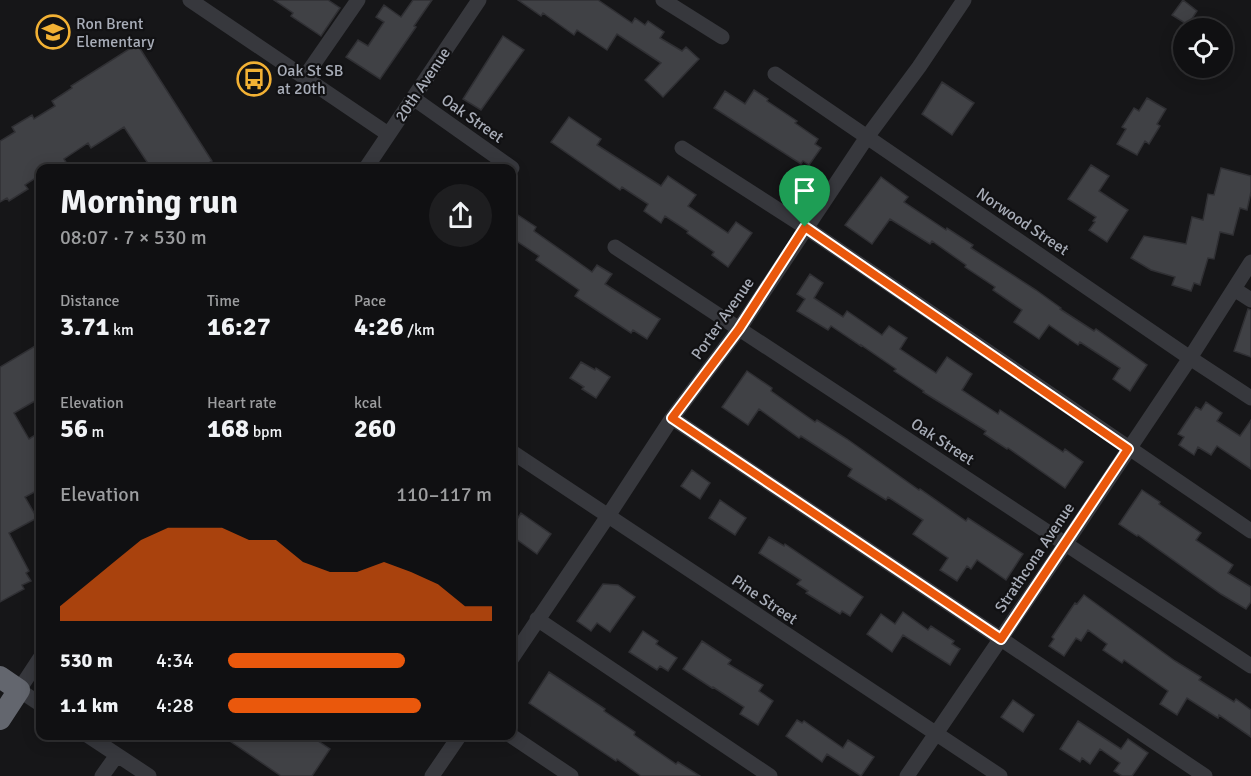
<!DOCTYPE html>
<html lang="en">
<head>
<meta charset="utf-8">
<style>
	body { margin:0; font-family:Signika,sans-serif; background:#1e1e20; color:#f1f3f6; height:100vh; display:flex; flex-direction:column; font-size:22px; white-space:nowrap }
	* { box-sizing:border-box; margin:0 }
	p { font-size:20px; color:#9c9d9f }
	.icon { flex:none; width:33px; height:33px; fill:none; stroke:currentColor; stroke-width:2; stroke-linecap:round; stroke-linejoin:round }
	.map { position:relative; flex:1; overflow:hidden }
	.side { position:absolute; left:36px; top:164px; width:480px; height:576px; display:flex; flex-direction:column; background:#101012; border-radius:12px; box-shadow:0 3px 15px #0003,0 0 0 2px #303032 }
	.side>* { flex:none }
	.controls { position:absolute; left:1173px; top:18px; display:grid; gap:12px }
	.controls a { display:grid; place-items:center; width:60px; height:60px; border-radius:50%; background:#101012; box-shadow:0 3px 15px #0003,0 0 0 2px #303032; font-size:30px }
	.pin { position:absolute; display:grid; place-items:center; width:51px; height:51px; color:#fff; margin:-62px -26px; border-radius:50% 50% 50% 0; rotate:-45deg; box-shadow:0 0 6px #0007 }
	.pin .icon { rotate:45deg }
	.round { display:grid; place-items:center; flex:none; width:63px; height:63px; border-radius:32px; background:#1e1e20 }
	.head { display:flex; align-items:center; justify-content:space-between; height:102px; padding:0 24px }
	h1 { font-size:33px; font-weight:700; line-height:45px }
	.figures { display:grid; grid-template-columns:repeat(3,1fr); gap:9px; height:102px; padding:6px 24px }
	.figures div { display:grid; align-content:center }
	.figures b { font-size:26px; font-weight:700 }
	.figures small { font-size:16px; font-weight:400 }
	.figures p { font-size:16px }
	.chart { height:168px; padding:12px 24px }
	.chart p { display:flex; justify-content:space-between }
	.chart svg { width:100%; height:108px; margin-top:6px; fill:#ea580c; opacity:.7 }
	ul { padding:0 24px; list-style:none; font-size:20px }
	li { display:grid; grid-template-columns:96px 72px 1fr; align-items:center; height:45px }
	li i { height:15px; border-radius:8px; background:#ea580c }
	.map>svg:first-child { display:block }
	.building { fill:#404145; stroke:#303034; stroke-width:1.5 }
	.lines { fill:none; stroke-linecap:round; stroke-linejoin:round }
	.minor { stroke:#37383d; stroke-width:15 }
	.highway { stroke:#63666e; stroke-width:22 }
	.route-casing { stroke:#fff; stroke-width:12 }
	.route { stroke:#ea580c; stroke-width:8 }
	.labels { text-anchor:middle; stroke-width:4.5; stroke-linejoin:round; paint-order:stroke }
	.poi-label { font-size:16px; fill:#a8adb8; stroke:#111113; text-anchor:start }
	.street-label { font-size:16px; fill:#a8adb8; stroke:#111113 }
</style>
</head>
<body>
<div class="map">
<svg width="1251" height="776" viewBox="0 0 1251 776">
	<rect width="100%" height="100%" fill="#161618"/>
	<path class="building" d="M274,0H328L340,8L321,36L291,16L293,13Z
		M413,0H432L414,26L416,27L380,79L346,57L358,40L368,46L384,22L376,17L384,5L401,17Z
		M518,0H598L632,23L635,18L645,25L648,21L664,32L660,38L682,51L686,47L699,59L663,97L645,80L661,63L617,34L607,50L577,30L574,35L543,13L541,16Z
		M1183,0L1197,11L1188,25L1172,15Z
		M503,36L524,50L481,110L463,99Z
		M137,44L212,161L201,168H151L124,127L91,148L88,143L64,159L67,164L60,168H40V175L25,185L28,189L9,201L7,198L0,202V141L15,132L12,127L32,115L34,119L55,106L52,101L72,88L71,86Z
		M942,82L974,103L952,135L922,114Z
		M754,90L768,99L767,101L797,121L795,123L818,139L815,144L821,148L809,165L803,161L801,164L714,108L725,91L745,104Z
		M1147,98L1166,109L1157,124L1160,126L1149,144L1145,141L1137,155L1117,144L1126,129L1122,127L1134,108L1139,111Z
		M569,117L601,139L597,145L661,186L668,176L696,195L688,206L728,233L736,222L752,233L728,267L712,255L714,252L687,233L688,231L665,216L661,223L644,211L648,204L622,187L620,190L551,142Z
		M1091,165L1109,176L1099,191L1128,210L1107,242L1089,230L1095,222L1093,221L1096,217L1068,199Z
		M1221,168L1251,176V192L1247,210L1240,208L1233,235L1220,232L1214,259L1208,258L1200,285L1194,283L1191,291L1172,285L1175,277L1151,270L1131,258L1144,236L1186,244L1192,217L1203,220L1208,194L1214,195Z
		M881,177L908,197L904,202L946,230L947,228L973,245L971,248L1036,290L1061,308L1060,309L1094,331L1096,329L1147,365L1130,391L1113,379L1120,368L1080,342L1078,345L1049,325L1039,339L1014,322L1022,310L993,290L995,287L965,267L966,265L932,241L930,244L890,219L872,244L845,225Z
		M512,211L536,227L534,231L592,272L597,265L612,274L605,284L660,319L647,339L633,330L631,333L575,296L579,290L536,260L539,256L512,238Z
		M810,274L823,283L814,298L843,317L847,311L882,335L889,326L907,338L900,349L936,373L947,357L972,374L962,390L998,414L1000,410L1063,452L1065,449L1083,462L1065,488L1008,448L1007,449L984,434L986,431L923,392L924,391L894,371L896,369L861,345V346L831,326L828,330L797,311L805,299L797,294Z
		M1248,309L1251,310V357L1234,351Z
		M40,343V398L14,413L29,439L40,432V489L25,497L37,518L9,533L29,571L26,573L31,581L22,585L24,589L0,602V367Z
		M581,362L595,370L596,368L610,377L596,398L582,389L584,387L570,378Z
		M747,371L772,388L771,391L815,422L817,420L847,439L919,490L920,489L966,521L968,518L1023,554L1006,580L977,560L971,569L967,566L957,581L940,570L948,558L913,534L923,520L888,497L886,500L848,476L852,469L801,436L799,438L759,409L748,425L722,407Z
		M1206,402L1222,413L1217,421L1240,436L1251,420V469L1217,446L1211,455L1198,447L1194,455L1179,445L1184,437L1178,434L1196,407L1201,410Z
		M692,470L710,483L700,499L681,486Z
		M1142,490L1160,502L1159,504L1201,533L1196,540L1233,565L1228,573L1251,587V602L1246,609L1221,594L1138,535L1137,536L1119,524Z
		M720,500L746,518L735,535L709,518Z
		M521,513L551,534L537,554L512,536V527Z
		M769,537L784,546L785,544L863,597L850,616L842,611L840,614L806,593L808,591L797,584L801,580L759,553Z
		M603,584L618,585L635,597L610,632L597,623L591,631L577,621Z
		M1084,595L1175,661L1201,677L1199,680L1234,702L1236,699L1251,710V737L1219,715L1218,718L1187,698L1177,715L1160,704L1168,691L1124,660L1122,663L1103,650L1107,644L1088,630L1081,641L1076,638L1064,656L1049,646L1054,639L1052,637L1075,603L1077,604Z
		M903,612L928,630L931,626L954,641L952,644L960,649L950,665L903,635L892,652L867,634L881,614L895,624Z
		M643,631L658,641L656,644L677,658L668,671L660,666L657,670L629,652Z
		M702,641L731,660L728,664L763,685L759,691L773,701L758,725L740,714L744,707L713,687L712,688L683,669Z
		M549,672L605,709L604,711L635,732L634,735L676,764L678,762L700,776H641L617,759L616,761L529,703Z
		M1013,700L1034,715L1023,732L1001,717Z
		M797,720L802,723L804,721L843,748L848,740L874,757L861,776L827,754L822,762L786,736Z
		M1078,721L1121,749L1128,739L1148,753L1132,776H1122L1114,771L1120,763L1100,749L1090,764L1082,758L1080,762L1060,749Z
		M221,735H309L330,749L312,776H281Z"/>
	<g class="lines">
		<path class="minor" d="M190,0L388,134
			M663,0L722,37
			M775,74L1190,358L1251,398
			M304,78L358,0
			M413,98L512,168
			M682,148L805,227L1251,531
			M366,168L479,0
			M615,247L1251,666
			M1234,289L1251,300
			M672,418L1205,776
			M512,452L1000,776
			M537,619L770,776
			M40,658L19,690L40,704
			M512,658L608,516L672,418L739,329L867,137L919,67L964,0
			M87,735L149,776
			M510,735L571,776
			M102,776L117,755
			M432,776L460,735
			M907,776L1066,543L1190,358L1251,262"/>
		<path class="highway" d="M0,677L19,690L0,719"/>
	</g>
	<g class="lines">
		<g class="route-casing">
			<path id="route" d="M805,227L1128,449L1001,639L672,418L739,329Z"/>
		</g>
		<use href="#route" class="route"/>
	</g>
	<defs>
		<g id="school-ring" transform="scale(1.725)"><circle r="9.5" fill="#111113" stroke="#f2b134" stroke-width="1.5"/><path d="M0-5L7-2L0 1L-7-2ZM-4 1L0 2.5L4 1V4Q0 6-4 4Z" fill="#f2b134"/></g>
		<g id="bus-ring" transform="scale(1.725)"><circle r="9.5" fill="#111113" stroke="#f2b134" stroke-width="1.5"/><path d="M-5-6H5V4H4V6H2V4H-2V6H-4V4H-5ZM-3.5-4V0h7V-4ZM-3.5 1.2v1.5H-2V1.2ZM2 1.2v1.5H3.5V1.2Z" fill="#f2b134"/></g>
	</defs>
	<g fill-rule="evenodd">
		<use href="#school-ring" x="53" y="32"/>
		<use href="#bus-ring" x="254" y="79"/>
	</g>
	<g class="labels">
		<g class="poi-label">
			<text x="76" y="29">Ron Brent<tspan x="76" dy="18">Elementary</tspan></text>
			<text x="277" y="76">Oak St SB<tspan x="277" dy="18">at 20th</tspan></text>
		</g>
		<g class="street-label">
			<text transform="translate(422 84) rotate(-56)" y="6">20th Avenue</text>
			<text transform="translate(473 118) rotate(35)" y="6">Oak Street</text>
			<text transform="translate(1023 221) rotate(34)" y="6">Norwood Street</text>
			<text transform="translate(722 318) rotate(-55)" y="6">Porter Avenue</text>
			<text transform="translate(943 441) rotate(33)" y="6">Oak Street</text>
			<text transform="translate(1034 557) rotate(-56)" y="6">Strathcona Avenue</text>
			<text transform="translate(765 599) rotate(34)" y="6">Pine Street</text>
		</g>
	</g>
</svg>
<div class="controls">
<a><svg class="icon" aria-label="locate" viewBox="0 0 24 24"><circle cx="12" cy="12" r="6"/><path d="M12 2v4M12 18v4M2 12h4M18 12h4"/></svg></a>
</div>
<div class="pin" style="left:805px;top:227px;background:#1e9e55"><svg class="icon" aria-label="arrive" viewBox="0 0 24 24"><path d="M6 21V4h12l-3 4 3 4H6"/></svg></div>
<section class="side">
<div class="head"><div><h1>Morning run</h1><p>08:07 · 7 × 530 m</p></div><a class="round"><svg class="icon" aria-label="share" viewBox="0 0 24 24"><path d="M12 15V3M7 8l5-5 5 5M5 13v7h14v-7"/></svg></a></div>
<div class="figures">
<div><p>Distance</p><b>3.71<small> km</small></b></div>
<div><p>Time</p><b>16:27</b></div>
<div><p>Pace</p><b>4:26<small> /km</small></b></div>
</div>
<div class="figures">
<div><p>Elevation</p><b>56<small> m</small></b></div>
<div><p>Heart rate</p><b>168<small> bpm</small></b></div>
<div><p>kcal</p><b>260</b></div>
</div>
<div class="chart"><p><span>Elevation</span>110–117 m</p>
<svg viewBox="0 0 160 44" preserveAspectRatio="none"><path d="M0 44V38L10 29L20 20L30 11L40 6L50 6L60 6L70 11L80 11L90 20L100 24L110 24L120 20L130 24L140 29L150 38L160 38V44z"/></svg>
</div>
<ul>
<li><b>530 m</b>4:34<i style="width:67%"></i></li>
<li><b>1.1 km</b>4:28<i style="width:73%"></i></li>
</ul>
</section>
</div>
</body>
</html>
